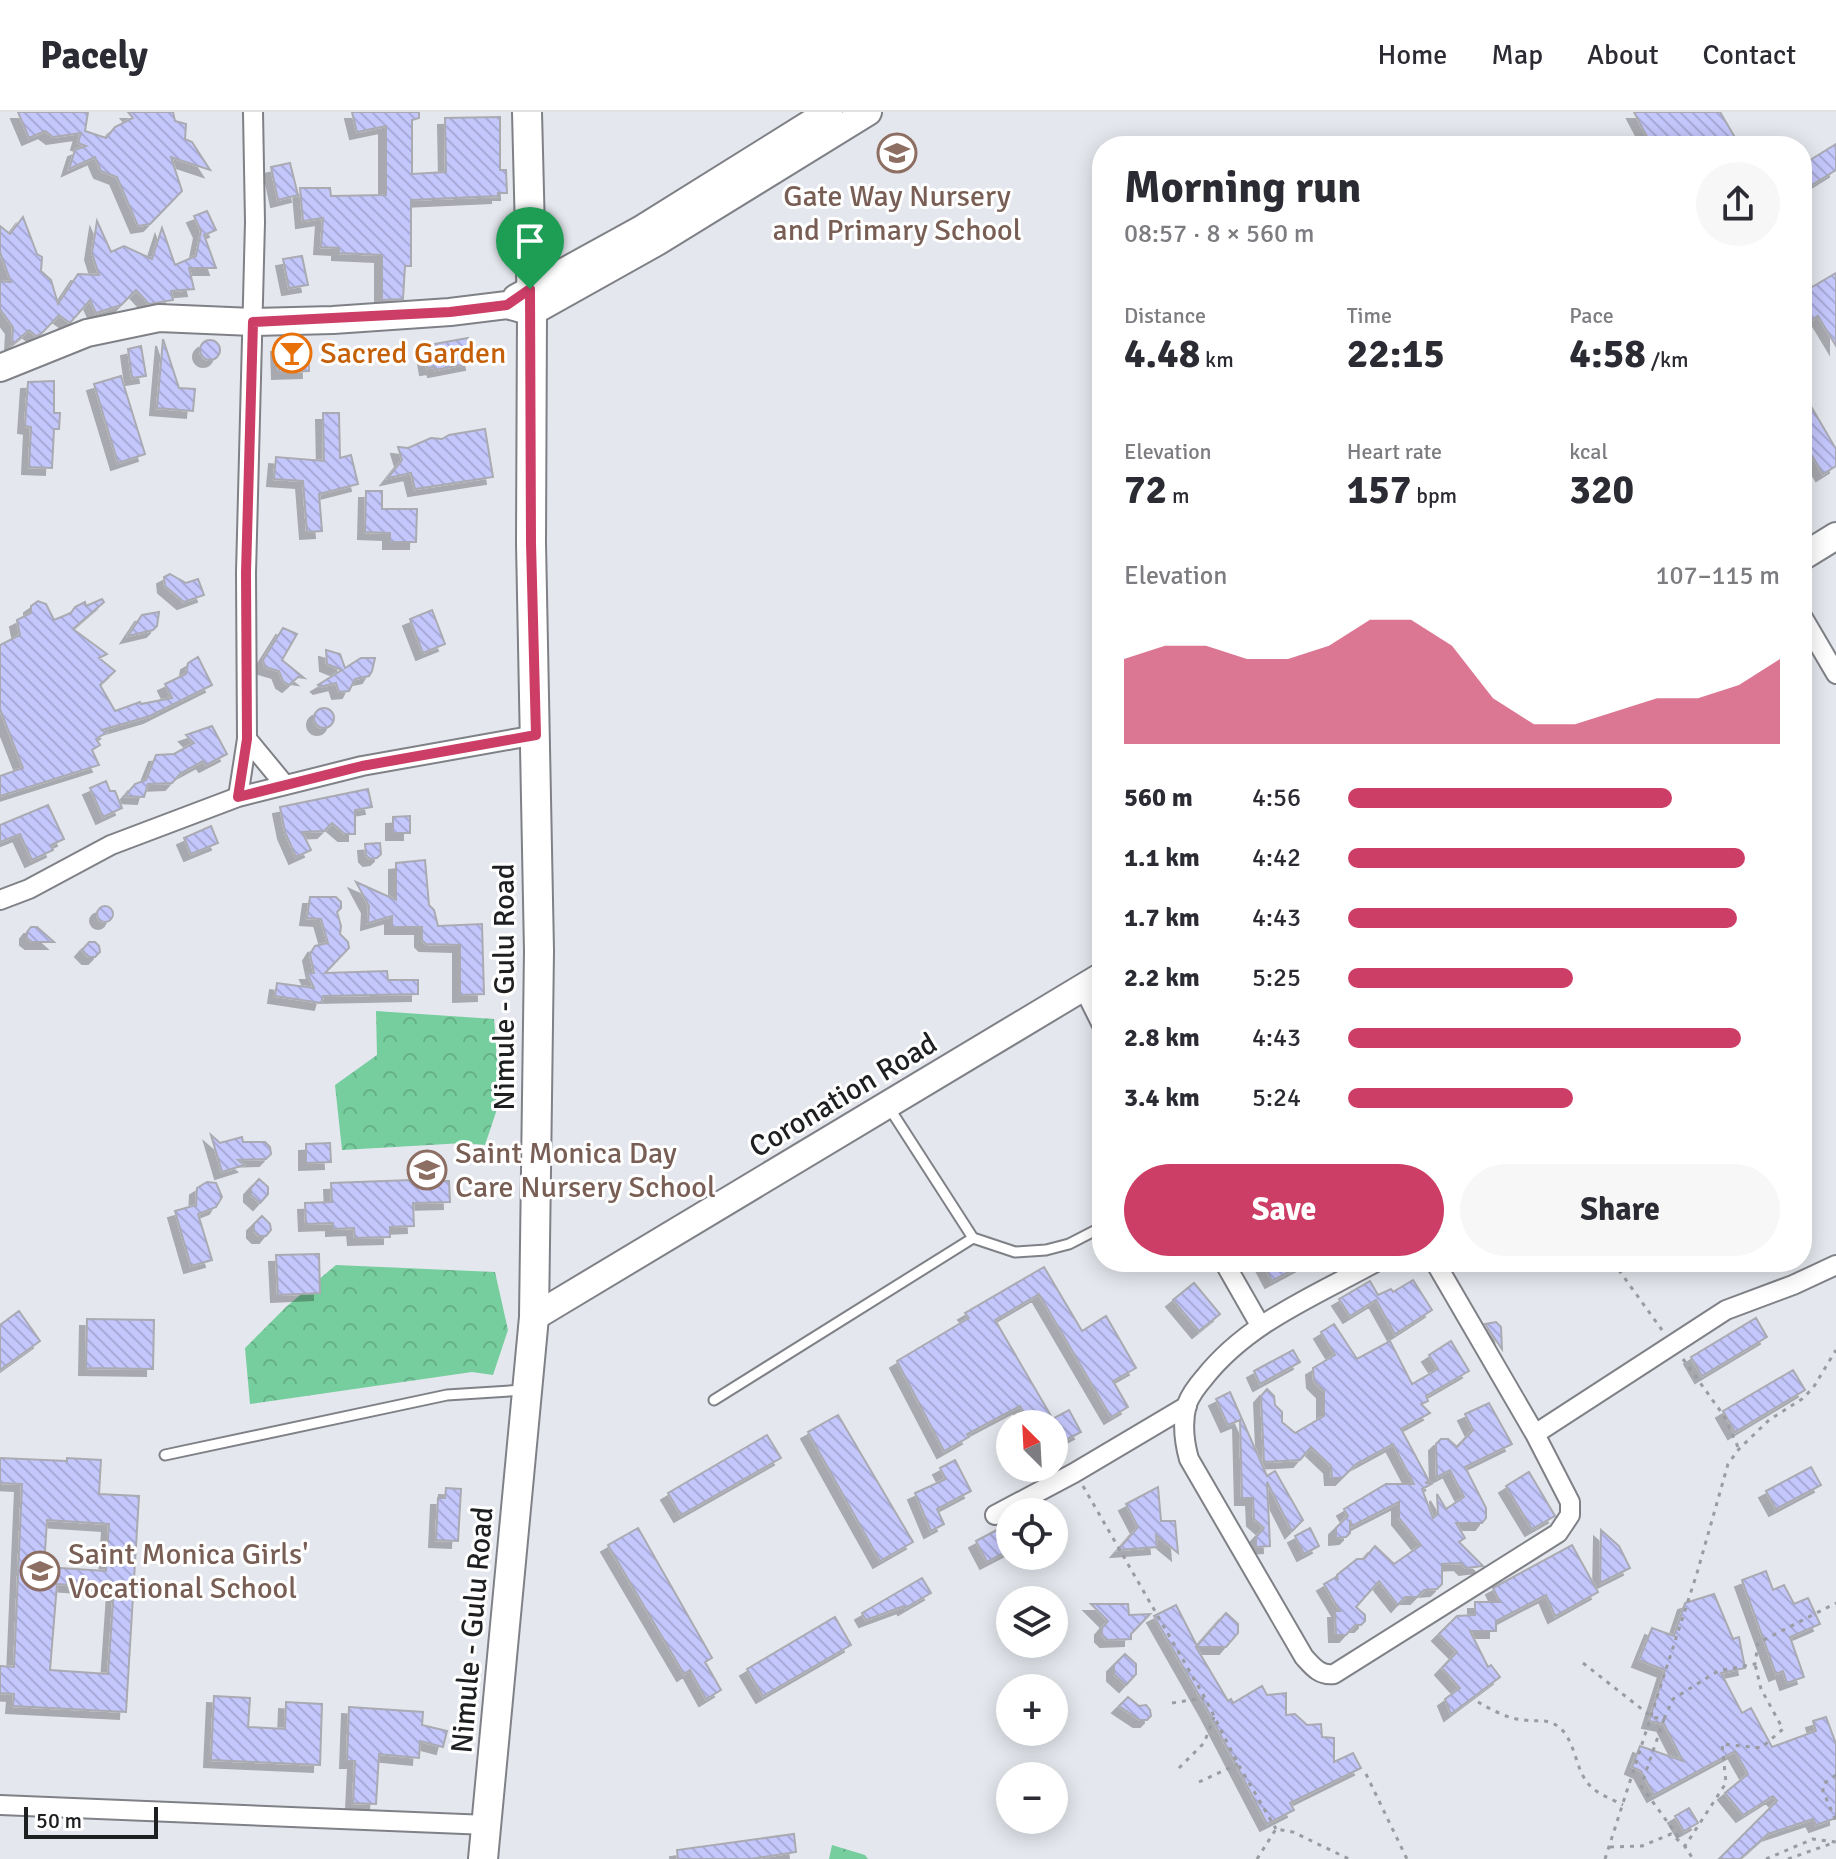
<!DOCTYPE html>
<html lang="en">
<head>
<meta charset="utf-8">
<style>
	body { margin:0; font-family:Signika,sans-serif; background:#f7f7f7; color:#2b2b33; height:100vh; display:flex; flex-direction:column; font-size:30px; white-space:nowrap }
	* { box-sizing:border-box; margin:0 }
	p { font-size:26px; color:#7c7c81 }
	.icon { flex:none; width:44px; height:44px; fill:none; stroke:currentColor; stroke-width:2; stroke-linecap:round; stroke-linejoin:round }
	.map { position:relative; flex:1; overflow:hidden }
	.drawer { position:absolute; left:1092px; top:24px; width:720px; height:1136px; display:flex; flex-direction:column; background:#fff; border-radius:32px; box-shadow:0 4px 20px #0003 }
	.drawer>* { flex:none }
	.needle { width:52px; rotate:336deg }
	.controls { position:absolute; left:996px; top:1298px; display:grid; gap:16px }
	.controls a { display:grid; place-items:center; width:72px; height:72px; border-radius:50%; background:#fff; box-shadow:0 4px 20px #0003; font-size:40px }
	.scale { position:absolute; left:24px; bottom:20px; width:134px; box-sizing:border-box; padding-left:8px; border:4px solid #1e1f21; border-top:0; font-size:22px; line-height:28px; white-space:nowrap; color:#1e1f21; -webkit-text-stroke:6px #fff; paint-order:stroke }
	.pin { position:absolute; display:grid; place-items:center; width:68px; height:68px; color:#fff; margin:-82px -34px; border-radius:50% 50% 50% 0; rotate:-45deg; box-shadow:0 0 8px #0007 }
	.pin .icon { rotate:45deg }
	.round { display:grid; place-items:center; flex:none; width:84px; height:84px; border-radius:42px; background:#f7f7f7 }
	.summary { display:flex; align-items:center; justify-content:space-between; height:136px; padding:0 32px }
	h1 { font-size:44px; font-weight:700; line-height:60px }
	.figures { display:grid; grid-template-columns:repeat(3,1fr); gap:12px; height:136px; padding:8px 32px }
	.figures div { display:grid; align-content:center }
	.figures b { font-size:40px; font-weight:700 }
	.figures small { font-size:22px; font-weight:400 }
	.figures p { font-size:22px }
	.chart { height:224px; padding:16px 32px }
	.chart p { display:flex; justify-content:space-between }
	.chart svg { width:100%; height:144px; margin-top:8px; fill:#cd3e66; opacity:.7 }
	.action { display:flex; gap:16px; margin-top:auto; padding:16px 32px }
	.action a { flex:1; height:92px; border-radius:48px; background:#cd3e66; color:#fff; font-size:32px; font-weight:700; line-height:92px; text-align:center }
	.action a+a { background:#f7f7f7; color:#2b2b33 }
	ul { padding:0 32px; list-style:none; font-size:26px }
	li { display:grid; grid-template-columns:128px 96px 1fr; align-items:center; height:60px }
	li i { height:20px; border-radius:10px; background:#cd3e66 }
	header { display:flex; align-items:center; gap:48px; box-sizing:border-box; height:112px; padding:0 40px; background:#fff; border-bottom:2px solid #e1e1e2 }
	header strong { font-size:38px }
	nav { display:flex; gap:44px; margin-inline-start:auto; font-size:28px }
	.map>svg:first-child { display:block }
	.forest { fill:url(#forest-crowns) }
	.building { fill:url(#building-back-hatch); stroke:#aaabb2; stroke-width:2; fill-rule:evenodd; filter:url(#shadow) }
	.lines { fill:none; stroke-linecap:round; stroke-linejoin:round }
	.lane-casing { stroke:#7f8187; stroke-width:13 }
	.street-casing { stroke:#7f8187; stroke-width:22 }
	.secondary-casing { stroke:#7f8187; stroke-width:30 }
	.primary-casing { stroke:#7f8187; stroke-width:32 }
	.path { stroke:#9a9ca1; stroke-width:3; stroke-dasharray:4 6; stroke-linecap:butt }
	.lane { stroke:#fff; stroke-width:9 }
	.street { stroke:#fff; stroke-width:18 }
	.secondary { stroke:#fff; stroke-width:26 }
	.primary { stroke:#fff; stroke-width:28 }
	.route-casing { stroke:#fff; stroke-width:16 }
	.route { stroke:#cd3e66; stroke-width:10 }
	.labels { text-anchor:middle; stroke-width:6; stroke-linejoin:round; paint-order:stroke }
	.education-label { font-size:30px; fill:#785e54; stroke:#fff; text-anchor:start }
	.food-label { font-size:30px; fill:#c56008; stroke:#fff; text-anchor:start }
	.street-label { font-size:30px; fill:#1e1f21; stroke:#fff }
</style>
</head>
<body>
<header>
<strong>Pacely</strong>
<nav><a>Home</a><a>Map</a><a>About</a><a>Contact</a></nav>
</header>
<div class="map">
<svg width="1836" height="1747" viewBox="0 0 1836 1747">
	<defs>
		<pattern id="forest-crowns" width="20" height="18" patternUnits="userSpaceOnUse" patternTransform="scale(2)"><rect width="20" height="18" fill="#76ce9e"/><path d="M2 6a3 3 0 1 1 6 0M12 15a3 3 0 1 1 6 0" fill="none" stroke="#66b088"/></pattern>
		<pattern id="building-back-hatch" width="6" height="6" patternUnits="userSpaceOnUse" patternTransform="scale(2)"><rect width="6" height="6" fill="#c4c7fc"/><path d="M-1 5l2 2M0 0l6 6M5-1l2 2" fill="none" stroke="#a8aad8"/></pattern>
		<filter id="shadow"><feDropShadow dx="-7" dy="7" stdDeviation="0" flood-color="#0004"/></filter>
	</defs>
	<rect width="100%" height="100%" fill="#e4e7ed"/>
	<path class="forest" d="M376,899L494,907L500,988L485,1033L464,1031L342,1038L335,973L377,943Z
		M336,1153L495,1160L508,1218L493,1263L472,1260L250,1292L245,1236L286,1195Z
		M832,1733L865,1743L868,1747H829Z"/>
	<path class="building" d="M18,0H88L85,19L106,26L115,15L133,6L128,0H173L175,9L186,12L185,27L192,30L210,58L171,45L182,79L150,112L138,114L117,65L101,59L95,45L69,57L75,38L86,34L78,31L81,21L53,25L45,19L29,26Z
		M352,0H419V6L412,8V62L446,60L445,6L500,5V58H506L507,81H498V84L411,88V154H405L403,187L382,188V143L339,141V136L321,135L323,106L303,109L300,76H330L331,84L386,83V14L357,20Z
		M1634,0H1720L1740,34H1652Z
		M1836,32V58L1802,79V53Z
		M290,51L298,83L278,88L271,55Z
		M207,99L216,118L204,123L216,156H189L194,177L171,179L173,188L149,192L136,178L121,193L96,201L90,188L70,211L59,203L41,222L36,224L29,218L12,233L13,215L0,197V169L11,170L0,140V114L10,122L23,105L37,142L42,145L41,159L51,168L58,192L78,162L99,163L92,141L97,109L111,140L124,134L152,147L162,116L175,153L196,144L201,119L194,104Z
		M302,144L308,173L289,176L283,147Z
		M1836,161V234L1818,204L1802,214V181Z
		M468,226L472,251L435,258L434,255L427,256L423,234Z
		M163,227L179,276L195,277L193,299L157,296Z
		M200 238a10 10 0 1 1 20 0a10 10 0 1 1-20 0Z
		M308,232L309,259L279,260L278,233Z
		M141,234L146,264L132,266L128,237Z
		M121,264L145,342L118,351L94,272Z
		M54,269V301H60L59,317H54L52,356L29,355L31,315L25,314L28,270Z
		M1802,279L1836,337V354L1823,362L1802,327Z
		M323,301H339L340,346L351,343L358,372L319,382L322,419L307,420L303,369L274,367L276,345L324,349Z
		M485,317L493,365L415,377L411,361L388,366L402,348L398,335L408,336L431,326L442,327L449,323Z
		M366,379H382V397H417L416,430H390V421L365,420Z
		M170,462L186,471L198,467L204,483L184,490L165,474L164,465Z
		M102,487L104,490L73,517L107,542L99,546L115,559L100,573L115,599L140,590L141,592L172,586L165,572L186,562L188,551L198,545L212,573L150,604L102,618L107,620L96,627L100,633L92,638L99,653L0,684V664L23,656L0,597V533L20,523L17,508L31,501V494L38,489L46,492L54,508L71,501L75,495L85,490L86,494Z
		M432,498L445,532L423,541L410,507Z
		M159,500L157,514L153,518L128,524L142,503Z
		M283,516L297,522L282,548L304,566L298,565L289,573L283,569L279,559L265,555L263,548Z
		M326,538L340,542L345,556L361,546H375L372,559L369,564L355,567L349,579L339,580L336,571L320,575L318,573L342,558L327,552Z
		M314 606a10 10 0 1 1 20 0a10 10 0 1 1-20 0Z
		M212,614L227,642L206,653L203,649L181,661L172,671L148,672L144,685L125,684L135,672L146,668L156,643L174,642L194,631L186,623Z
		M106,669L110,679H115L122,696L103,705L90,676Z
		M368,677L372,695L355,698V722H345L332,711L324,719L302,720L311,738L296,745L285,720L280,695Z
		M48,693L64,727L51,733L53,738L32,748L20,722L0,730V713Z
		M410,704V721H393V705Z
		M211,714L218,731L191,742L184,726Z
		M380,731L381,742L377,746L370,747L366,743L365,732Z
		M425,748L429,793L434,798L438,814L482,812L484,882L460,883V833L426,832L422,828V815H392V804L368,811L369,794L356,770L396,788V751Z
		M310,785H336L341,790V796L337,800L341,814L340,822L348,830L349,836L325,861L387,859L388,868H418V882L323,884L321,891L275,884L277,871L314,876L307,861H314L310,842L315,834L328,831L321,807L307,806Z
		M97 802a8 8 0 1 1 16 0a8 8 0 1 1-16 0Z
		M31,815H37L54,830H32L27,826V820Z
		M89,830H95L99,834L100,840L95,845H89L82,838Z
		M211,1023L220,1031L242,1025L243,1030H265L270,1035L271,1042L266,1047L238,1048L244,1053L222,1060Z
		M330,1031L331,1050L306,1051V1032Z
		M259,1067L268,1075V1082L260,1091L251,1083V1076Z
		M412,1068L449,1069L450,1090L413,1091L414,1114L390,1115V1125L355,1126L354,1116L333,1117V1111L306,1112L305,1091L332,1090L331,1071Z
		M207,1070L216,1071L222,1085L216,1095L198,1102L212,1148L191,1154L175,1099L196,1093V1095L197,1076Z
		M262,1104L270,1112L271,1118L266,1124H259L254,1119V1112Z
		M319,1142L320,1181L278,1183L276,1143Z
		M1262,1150H1307L1272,1169Z
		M1044,1155L1082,1219L1106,1204L1136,1256L1113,1269L1128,1295L1111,1305L1039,1182L995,1208L1054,1309V1306L1069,1298L1081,1320L1054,1334V1312H1031L1020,1294L967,1322L969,1325L944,1339L897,1249L969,1206L965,1201Z
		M1413,1168L1432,1198L1395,1222L1376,1188L1350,1204L1339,1187L1370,1169L1378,1183L1391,1177L1393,1180Z
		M1194,1171L1220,1202L1199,1219L1173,1188Z
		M19,1199L40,1229L0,1258V1213Z
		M1756,1206L1767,1225L1702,1264L1691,1245Z
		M87,1207L154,1208L153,1257L86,1256Z
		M1496,1210L1501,1215L1502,1237L1485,1212Z
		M1334,1212L1357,1247L1390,1229L1412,1272L1438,1257L1429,1243L1451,1229L1469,1259L1426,1284L1428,1289L1421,1292L1430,1301L1401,1317L1429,1369L1425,1371H1433L1422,1377L1433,1406L1438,1402L1437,1382L1446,1397L1464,1385L1450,1358L1437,1365L1436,1332L1441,1327H1448L1457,1335L1473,1318L1465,1302L1489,1291L1512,1332L1465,1355L1486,1396V1406L1482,1411H1456L1465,1426L1459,1430L1483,1454L1466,1456L1461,1451L1442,1452V1472L1437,1477L1424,1478L1417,1485H1405L1398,1493L1379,1469L1356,1495L1365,1503V1509L1361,1513H1355L1346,1523H1336L1335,1499H1340L1324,1472L1336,1465L1338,1468L1337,1463L1357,1447H1364L1375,1434L1394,1452L1421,1433L1399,1406V1390L1352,1414L1350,1408V1421L1346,1425L1336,1426V1416L1348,1404L1344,1397L1386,1372H1414L1393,1332L1356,1352L1342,1366H1332L1331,1354L1311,1335L1300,1348L1264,1350L1261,1284L1267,1277L1274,1284L1275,1293L1282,1300V1310L1295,1321L1324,1304V1279L1314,1269L1313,1256L1335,1243L1321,1220Z
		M1293,1238L1300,1250L1260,1272L1254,1259Z
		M1793,1258L1805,1278L1735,1320L1723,1299Z
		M1230,1280L1267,1364L1275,1359L1303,1408L1292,1419L1267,1370L1270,1434L1256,1435V1425L1264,1416L1254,1407L1253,1386H1242L1240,1308L1228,1313L1216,1287Z
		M838,1303L913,1430L880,1449L808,1320Z
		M767,1323L781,1346L681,1403L668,1381Z
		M0,1346L67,1349V1346L101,1348L99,1382L139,1384L126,1600L13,1594L14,1582L0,1581V1554L14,1555L22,1372L0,1371ZM47,1408L109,1412L106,1459L44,1455ZM57,1472L114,1476L108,1562L50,1558Z
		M955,1348L971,1379L937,1397L944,1412L931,1419L915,1381L946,1367L940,1356Z
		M1811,1355L1821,1373L1776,1397L1766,1379Z
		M1529,1360L1555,1404L1532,1417L1506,1374Z
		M1158,1375L1161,1409H1175L1178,1441L1156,1423L1157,1435L1118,1438L1138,1415L1126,1392Z
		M446,1376L461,1377L458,1429L436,1428L438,1386H445Z
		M1010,1411V1438L987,1450L976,1429Z
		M638,1416L712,1546L705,1550L721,1578L706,1587L690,1558L684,1562L608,1433Z
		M1310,1416L1319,1434L1304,1442L1295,1424Z
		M1601,1418L1619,1434L1630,1456L1600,1471Z
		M1572,1433L1598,1480L1555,1504L1546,1483L1496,1509V1519H1470L1488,1555L1491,1553L1500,1565L1451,1602L1445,1587L1460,1576L1442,1556L1457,1540L1439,1522L1457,1504L1475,1503V1490H1500L1493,1476Z
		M1766,1459L1773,1478L1784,1473L1794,1492L1808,1486L1820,1512L1790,1525L1804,1565L1787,1571L1783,1559L1776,1562L1742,1468Z
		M922,1466L931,1481L905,1496L904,1494L866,1508L862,1501Z
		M1714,1482L1733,1527L1739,1525L1745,1556L1721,1561L1742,1601L1751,1596L1772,1635L1816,1619L1813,1609L1826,1605L1836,1632V1706L1816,1713L1813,1707L1768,1722L1740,1747H1719L1777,1689L1773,1684L1743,1703L1725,1681L1748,1662L1735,1639L1654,1683L1641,1659L1632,1655L1640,1634L1683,1649L1664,1612L1649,1609L1665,1558L1639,1548L1652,1516L1674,1524L1685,1491Z
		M1091,1492H1128L1129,1503L1150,1502L1131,1522V1527L1107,1528L1102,1523V1516L1108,1509Z
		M1176,1493L1197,1534L1226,1501L1238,1512V1521L1226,1535H1196L1228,1589L1231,1587L1233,1591L1262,1574L1267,1583L1286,1581V1603L1295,1602L1307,1613L1321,1612L1322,1625L1334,1626V1650L1353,1641L1361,1656L1290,1691L1294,1698L1267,1712L1208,1599L1154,1504Z
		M835,1505L851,1533L763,1584L747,1557Z
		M1125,1542L1136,1552V1562L1126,1573L1114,1562V1553Z
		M214,1584L250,1586L248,1615L285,1617L286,1590L322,1592L320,1653L211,1648Z
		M1128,1585L1139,1594L1146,1593L1150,1598L1151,1604L1147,1608H1140L1119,1594Z
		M349,1595L423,1600L422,1613L447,1619L443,1635L420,1629L419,1646L379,1642L376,1692L353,1691L355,1649H347Z
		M1689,1696L1698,1711L1684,1719L1675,1704Z
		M794,1722L796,1740L750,1747H678L677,1738Z"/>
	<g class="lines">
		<g class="lane-casing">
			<path id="lane" d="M888,994L973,1126L1015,1140L1046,1138L1069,1132L1102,1115
				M714,1288L973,1126
				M165,1343L447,1283L525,1278"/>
		</g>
		<g class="street-casing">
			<path id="street" d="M1802,504L1836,562
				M247,627L285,673
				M238,685L247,627L246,461L255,110L253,0
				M0,788L29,777L111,733L238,685L362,654L536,623
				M1083,875L1102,913
				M1224,1150L1260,1213
				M1376,1150C1315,1184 1248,1210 1204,1266C1197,1274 1191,1282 1187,1292C1182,1310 1184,1329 1189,1347L1304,1545C1313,1555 1320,1564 1334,1562L1558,1421L1570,1403V1390L1535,1322L1435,1150
				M1535,1322L1726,1198L1793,1173L1836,1153
				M995,1403L1074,1361L1187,1294
				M0,1693L488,1713"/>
		</g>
		<g class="secondary-casing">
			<path id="secondary" d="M516,186L640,118L829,0
				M0,256L87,221L159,206L253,210L333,208L450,200L507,193L532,200L657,130L868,0
				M1802,445L1836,424
				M534,1205L1102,864"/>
		</g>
		<g class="primary-casing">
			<path id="primary" d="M483,1747L534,1205L539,839L531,431L532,200L527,0"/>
		</g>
		<path class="path" d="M1613,1150L1662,1218
			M1683,1247L1724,1304L1738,1335
			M1083,1374L1205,1586L1238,1652L1276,1717
			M1583,1551L1652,1605L1664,1607L1673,1587L1718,1559L1755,1552L1758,1531L1836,1491
			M1478,1590C1492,1598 1508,1607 1524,1608C1537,1610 1547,1606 1559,1615C1575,1628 1575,1655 1587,1670C1594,1681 1612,1687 1623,1693
			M1172,1591L1204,1586
			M1664,1607L1641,1674L1680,1727
			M1179,1656L1204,1631L1214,1605
			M1366,1662L1407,1747
			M1836,1663L1823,1672V1679L1836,1709
			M1199,1670L1238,1652
			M1684,1733L1693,1747
			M1610,1735L1642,1734L1671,1722L1685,1734L1726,1671L1722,1632L1761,1636L1783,1617L1761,1577L1755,1552
			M1257,1747L1276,1717L1293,1720L1349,1747
			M1605,1747L1697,1461L1728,1352L1739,1337L1769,1308L1802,1287L1813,1276L1836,1238
			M1766,1747L1813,1727L1836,1730
			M1788,1747L1830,1732"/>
		<use href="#lane" class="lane"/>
		<use href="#street" class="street"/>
		<use href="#secondary" class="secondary"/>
		<use href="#primary" class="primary"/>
	</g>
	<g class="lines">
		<g class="route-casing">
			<path id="route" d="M530,177L531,431L536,623L362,654L238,685L247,627L246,461L253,210L450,200L507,193Z"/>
		</g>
		<use href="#route" class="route"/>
	</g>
	<defs>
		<g id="school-ring" transform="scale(2)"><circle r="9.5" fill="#fff" stroke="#8d6e63" stroke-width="1.5"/><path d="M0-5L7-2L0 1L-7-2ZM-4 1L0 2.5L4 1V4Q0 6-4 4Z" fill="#8d6e63"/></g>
		<g id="bar-ring" transform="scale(2)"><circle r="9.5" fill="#fff" stroke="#e8710a" stroke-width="1.5"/><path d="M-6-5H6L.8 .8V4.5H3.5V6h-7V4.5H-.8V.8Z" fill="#e8710a"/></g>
	</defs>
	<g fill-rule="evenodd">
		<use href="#school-ring" x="897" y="41"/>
		<use href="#bar-ring" x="292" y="241"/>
		<use href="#school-ring" x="427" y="1058"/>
		<use href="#school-ring" x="40" y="1459"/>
	</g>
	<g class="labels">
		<g class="education-label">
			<text x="897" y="94" text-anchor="middle">Gate Way Nursery<tspan x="897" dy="34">and Primary School</tspan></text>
			<text x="455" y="1051">Saint Monica Day<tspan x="455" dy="34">Care Nursery School</tspan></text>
			<text x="68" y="1452">Saint Monica Girls'<tspan x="68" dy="34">Vocational School</tspan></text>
		</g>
		<g class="food-label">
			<text x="320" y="251">Sacred Garden</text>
		</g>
		<g class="street-label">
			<text transform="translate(504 875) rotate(-90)" y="10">Nimule - Gulu Road</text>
			<text transform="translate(843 983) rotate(-31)" y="10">Coronation Road</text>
			<text transform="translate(472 1518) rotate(-85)" y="10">Nimule - Gulu Road</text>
		</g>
	</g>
</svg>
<div class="controls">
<a><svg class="needle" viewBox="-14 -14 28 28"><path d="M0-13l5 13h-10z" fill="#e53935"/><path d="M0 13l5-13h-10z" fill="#7c7c81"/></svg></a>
<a><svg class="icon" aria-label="locate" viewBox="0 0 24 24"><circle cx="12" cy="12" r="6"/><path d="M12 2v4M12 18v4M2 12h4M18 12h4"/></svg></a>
<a><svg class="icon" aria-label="layers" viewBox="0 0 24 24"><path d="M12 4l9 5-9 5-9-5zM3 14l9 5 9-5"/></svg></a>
<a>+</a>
<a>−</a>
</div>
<div class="scale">50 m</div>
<div class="pin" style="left:530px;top:177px;background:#1e9e55"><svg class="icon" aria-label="arrive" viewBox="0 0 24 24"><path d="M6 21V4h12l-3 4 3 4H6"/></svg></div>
<section class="drawer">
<div class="summary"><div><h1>Morning run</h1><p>08:57 · 8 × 560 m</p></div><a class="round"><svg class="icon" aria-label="share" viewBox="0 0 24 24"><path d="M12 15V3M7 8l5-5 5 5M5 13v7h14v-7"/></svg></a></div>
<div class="figures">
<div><p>Distance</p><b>4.48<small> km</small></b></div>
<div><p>Time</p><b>22:15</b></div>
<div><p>Pace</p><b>4:58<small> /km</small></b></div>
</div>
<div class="figures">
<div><p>Elevation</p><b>72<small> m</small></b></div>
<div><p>Heart rate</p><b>157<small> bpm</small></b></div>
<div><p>kcal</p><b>320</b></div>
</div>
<div class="chart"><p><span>Elevation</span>107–115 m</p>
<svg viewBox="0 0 160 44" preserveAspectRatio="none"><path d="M0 44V18L10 14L20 14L30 18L40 18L50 14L60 6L70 6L80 14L90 30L100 38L110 38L120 34L130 30L140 30L150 26L160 18V44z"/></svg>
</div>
<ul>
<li><b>560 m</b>4:56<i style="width:75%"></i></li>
<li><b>1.1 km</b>4:42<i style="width:92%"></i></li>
<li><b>1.7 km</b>4:43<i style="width:90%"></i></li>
<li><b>2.2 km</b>5:25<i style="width:52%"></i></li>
<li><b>2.8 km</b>4:43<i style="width:91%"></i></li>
<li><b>3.4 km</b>5:24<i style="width:52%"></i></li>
</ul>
<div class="action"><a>Save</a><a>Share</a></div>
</section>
</div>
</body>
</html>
